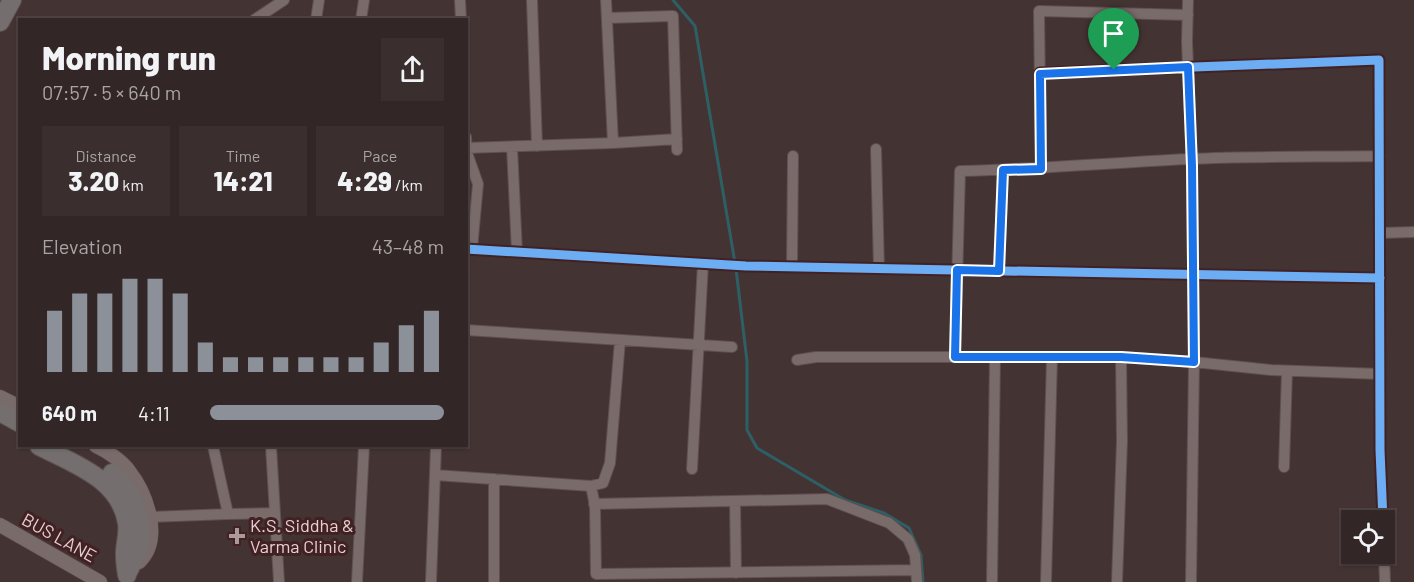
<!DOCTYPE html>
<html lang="en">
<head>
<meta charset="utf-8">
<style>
	body { margin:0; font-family:Barlow,sans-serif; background:#3b2e2e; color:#f1f3f6; height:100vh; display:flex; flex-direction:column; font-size:22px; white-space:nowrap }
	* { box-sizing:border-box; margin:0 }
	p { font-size:20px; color:#a9a5a7 }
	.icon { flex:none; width:33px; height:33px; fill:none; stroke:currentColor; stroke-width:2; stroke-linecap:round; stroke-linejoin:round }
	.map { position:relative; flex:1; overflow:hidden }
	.panel { position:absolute; left:18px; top:18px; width:450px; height:429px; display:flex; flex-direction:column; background:#332626; border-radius:0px; box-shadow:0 2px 4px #0004,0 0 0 2px #4e4343 }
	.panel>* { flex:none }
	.fabs { position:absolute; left:1341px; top:510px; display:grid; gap:12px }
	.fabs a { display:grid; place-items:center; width:54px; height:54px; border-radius:0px; background:#332626; box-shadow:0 2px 4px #0004,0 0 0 2px #4e4343; font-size:30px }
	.pin { position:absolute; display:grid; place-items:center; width:51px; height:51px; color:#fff; margin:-62px -26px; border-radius:50% 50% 50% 0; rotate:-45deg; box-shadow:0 0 6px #0007 }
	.pin .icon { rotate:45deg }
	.round { display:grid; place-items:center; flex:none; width:63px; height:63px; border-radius:0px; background:#3b2e2e }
	.overview { display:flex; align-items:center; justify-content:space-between; height:102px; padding:0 24px }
	h1 { font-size:33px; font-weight:800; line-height:45px }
	.figures { display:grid; grid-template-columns:repeat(3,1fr); gap:9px; height:102px; padding:6px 24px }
	.figures div { display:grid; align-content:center; border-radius:0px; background:#3b2e2e; text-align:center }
	.figures b { font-size:26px; font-weight:800 }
	.figures small { font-size:16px; font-weight:400 }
	.figures p { font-size:16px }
	.chart { height:168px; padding:12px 24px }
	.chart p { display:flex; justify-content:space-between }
	.chart svg { width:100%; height:108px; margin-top:6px; stroke:#8c9099; stroke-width:6 }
	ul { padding:0 24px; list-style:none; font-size:20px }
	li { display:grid; grid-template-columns:96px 72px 1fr; align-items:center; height:45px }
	li i { height:15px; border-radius:8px; background:#8c9099 }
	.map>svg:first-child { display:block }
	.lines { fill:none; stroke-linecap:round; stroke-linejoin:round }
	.stream { stroke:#2d6065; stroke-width:3 }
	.minor-casing { stroke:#5f4f50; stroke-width:12 }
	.tertiary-casing { stroke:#5f4f50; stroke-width:15 }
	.primary-casing { stroke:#5f4f50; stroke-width:20 }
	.minor { stroke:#7a6b6b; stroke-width:10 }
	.tertiary { stroke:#7a6b6b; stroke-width:14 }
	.primary { stroke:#746e6f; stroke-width:18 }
	.cycleway-casing { stroke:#412123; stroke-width:13 }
	.cycleway { stroke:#6dadf4; stroke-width:9 }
	.route-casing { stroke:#fff; stroke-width:12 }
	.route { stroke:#1a73e8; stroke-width:8 }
	.poi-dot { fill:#ae999a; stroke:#412123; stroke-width:2 }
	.labels { text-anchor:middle; stroke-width:6; stroke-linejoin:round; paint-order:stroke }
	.poi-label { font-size:18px; fill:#e7d0d1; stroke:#412123; text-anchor:start }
	.street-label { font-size:18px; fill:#e7d0d1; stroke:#412123 }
</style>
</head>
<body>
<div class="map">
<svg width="1414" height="582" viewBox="0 0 1414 582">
	<rect width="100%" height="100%" fill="#433"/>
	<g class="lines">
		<path class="stream" d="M673,0L695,26L735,263
			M736,269L747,361V430L757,448L845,500L884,513L909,528L921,555L923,582"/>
		<g class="minor-casing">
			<path id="minor" d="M460,0L461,20
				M532,0L537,146
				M607,18L673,16L677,150
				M254,20L284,0
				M316,20L319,0
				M361,20L364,0
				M1040,73L1379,60L1380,450L1383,520
				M466,137L467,153L478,184L472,249
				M613,143L677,139
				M512,147L517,252
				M466,148L613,143L606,0
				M876,149L879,269
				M1041,169L1039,11L1188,15
				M1380,233L1414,232
				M466,249L746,266L1380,278
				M792,267L793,156
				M999,271L1003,170
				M466,330L732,347
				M955,357L960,171C1036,169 1112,163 1188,159C1252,156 1316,157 1380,156
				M797,360L816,357H1121
				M271,446L279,582
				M1284,467L1287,371
				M692,469L703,263
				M435,475L591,486L595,506L596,574L916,570
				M591,486L603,483L610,463L620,340
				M735,501L736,573
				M594,504L827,499L889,523L908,539L915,555L917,582
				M228,514L275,513
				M150,517L228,514L213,446
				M1384,554L1385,582
				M357,582L364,446
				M431,582L436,446
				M494,582V479
				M992,582L995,357
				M1046,582L1052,357
				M1117,582L1122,441L1121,357L1194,362L1192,166L1187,42L1188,0
				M1191,582L1194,362L1271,370L1380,374"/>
		</g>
		<g class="tertiary-casing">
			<path id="tertiary" d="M0,397L20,407
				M96,446C107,451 122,461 129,471C147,494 163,539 139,562
				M0,525L100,582"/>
		</g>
		<g class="primary-casing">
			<path id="primary" d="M0,22L12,0
				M0,412L20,423
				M39,446C74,464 120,479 127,523C129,535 124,545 125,556C125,562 126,569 127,575
				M112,473C132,490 145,520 139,546C137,555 132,564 128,572"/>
		</g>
		<use href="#minor" class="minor"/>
		<use href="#tertiary" class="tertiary"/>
		<use href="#primary" class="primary"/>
		<g class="cycleway-casing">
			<path id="cycleway" d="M1040,73L1379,60L1380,450L1383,520
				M466,249L746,266L1380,278"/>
		</g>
		<use href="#cycleway" class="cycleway"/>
	</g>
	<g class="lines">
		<g class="route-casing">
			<path id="route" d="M1188,67L1192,166L1194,362L1121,357H955L957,270L999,271L1003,170L1041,169L1040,74Z"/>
		</g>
		<use href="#route" class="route"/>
	</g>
	<path class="poi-dot" d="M234 527h6v6h6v6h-6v6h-6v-6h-6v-6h6z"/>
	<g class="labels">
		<g class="poi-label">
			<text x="250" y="532">K.S. Siddha &amp;<tspan x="250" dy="21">Varma Clinic</tspan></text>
		</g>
		<g class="street-label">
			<text transform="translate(59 538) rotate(29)" y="6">BUS LANE</text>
		</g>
	</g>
</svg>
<div class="fabs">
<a><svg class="icon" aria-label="locate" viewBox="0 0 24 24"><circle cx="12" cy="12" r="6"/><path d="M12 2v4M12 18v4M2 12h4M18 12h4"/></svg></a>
</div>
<div class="pin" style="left:1114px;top:70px;background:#1e9e55"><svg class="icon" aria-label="arrive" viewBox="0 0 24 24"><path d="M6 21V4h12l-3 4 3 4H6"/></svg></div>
<section class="panel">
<div class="overview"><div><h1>Morning run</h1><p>07:57 · 5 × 640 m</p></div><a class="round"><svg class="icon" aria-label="share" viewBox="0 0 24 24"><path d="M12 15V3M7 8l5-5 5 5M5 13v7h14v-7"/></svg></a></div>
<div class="figures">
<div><p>Distance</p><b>3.20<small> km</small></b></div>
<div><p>Time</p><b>14:21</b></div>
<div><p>Pace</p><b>4:29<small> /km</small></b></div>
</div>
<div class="chart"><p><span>Elevation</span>43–48 m</p>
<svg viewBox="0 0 160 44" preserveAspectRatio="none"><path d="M5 44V19M15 44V12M25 44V12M35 44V6M45 44V6M55 44V12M65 44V32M75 44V38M85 44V38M95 44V38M105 44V38M115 44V38M125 44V38M135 44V32M145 44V25M155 44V19"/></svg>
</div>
<ul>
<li><b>640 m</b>4:11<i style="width:100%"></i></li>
</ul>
</section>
</div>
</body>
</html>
